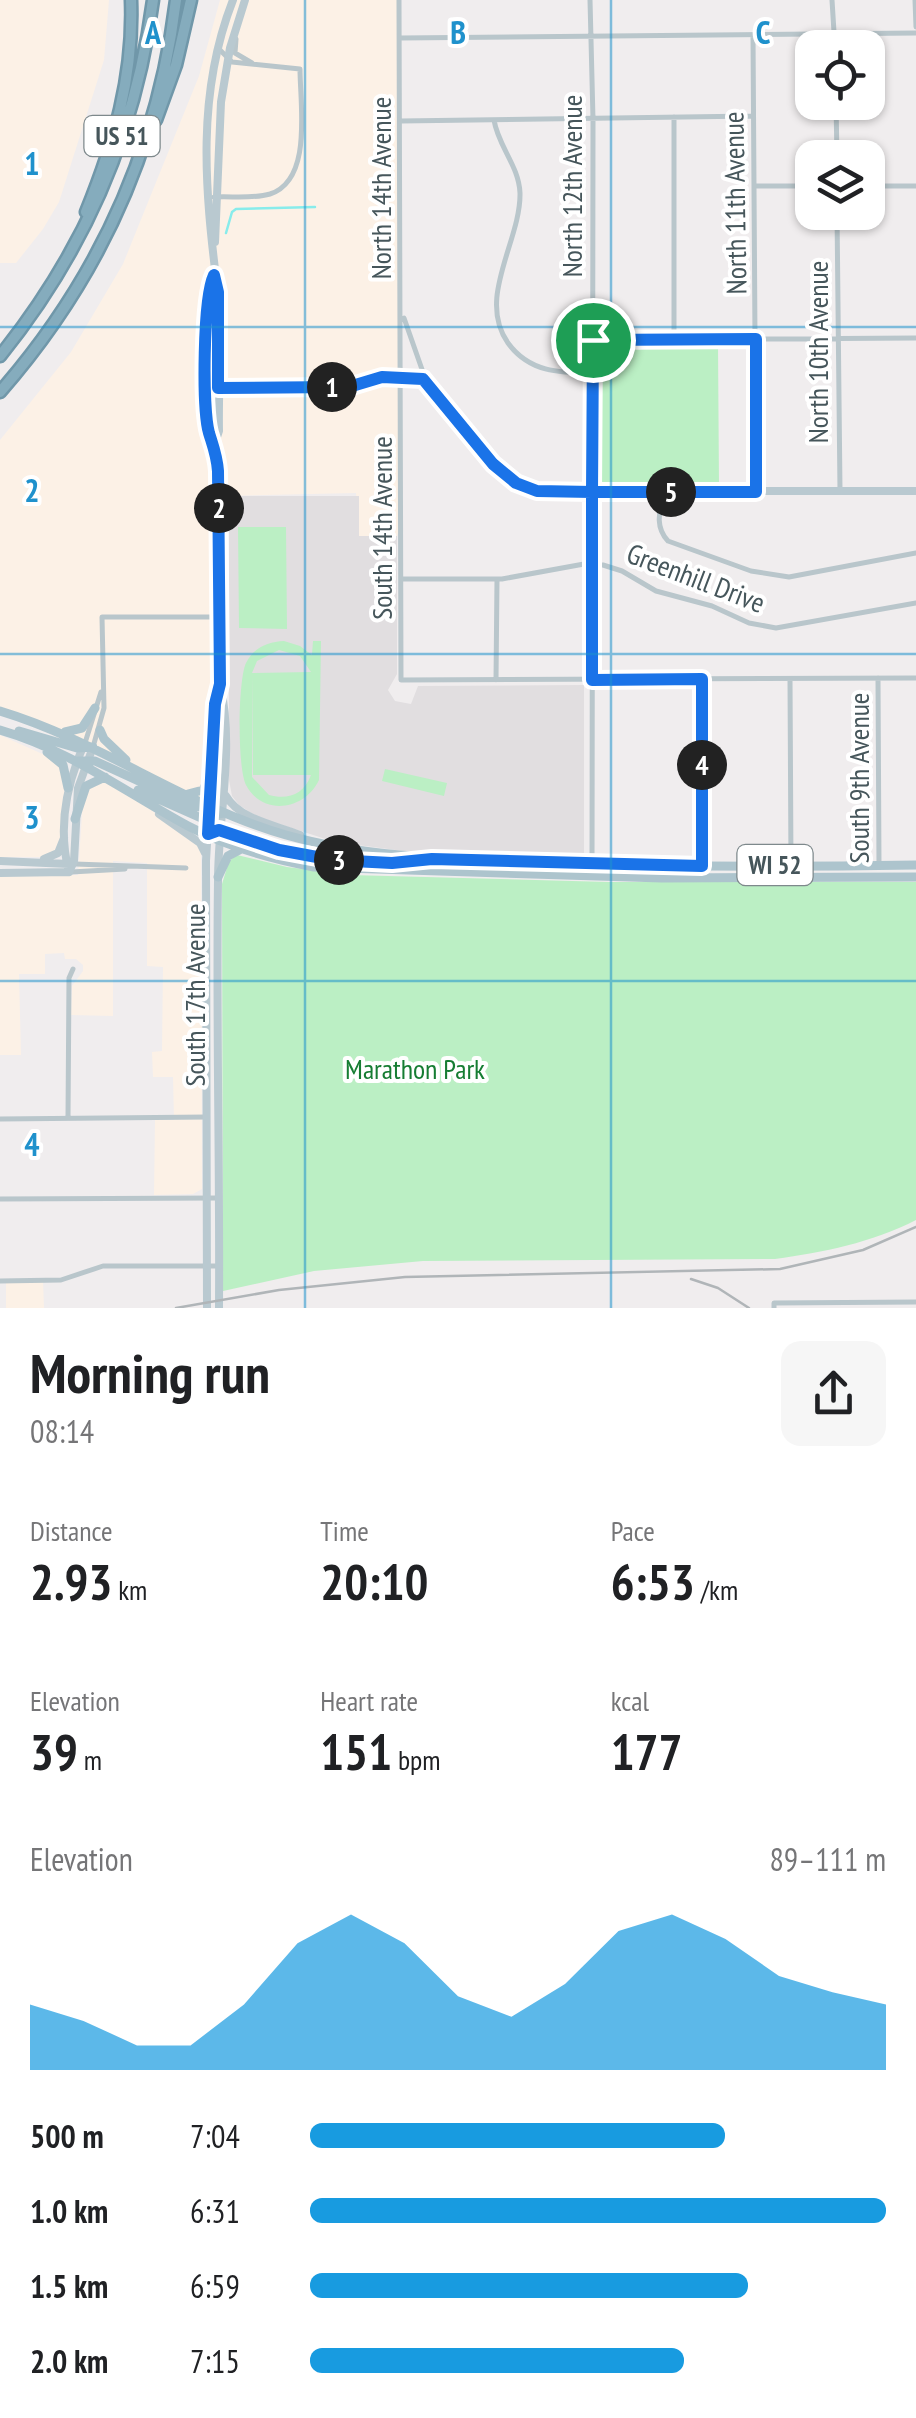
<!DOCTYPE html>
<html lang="en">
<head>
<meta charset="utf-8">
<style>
	body { margin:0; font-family:"PT Sans Narrow",sans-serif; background:#f6f6f6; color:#202124; height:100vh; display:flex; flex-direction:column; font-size:38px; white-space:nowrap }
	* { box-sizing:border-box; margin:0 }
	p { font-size:32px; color:#757577 }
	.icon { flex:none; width:55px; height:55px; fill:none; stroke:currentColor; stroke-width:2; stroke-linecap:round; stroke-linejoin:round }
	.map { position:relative; height:1308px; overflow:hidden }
	.side { display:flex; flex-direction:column; background:#fff; flex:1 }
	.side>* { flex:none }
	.fabs { position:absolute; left:795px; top:30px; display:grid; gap:20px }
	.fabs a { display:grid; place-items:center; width:90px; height:90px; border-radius:20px; background:#fff; box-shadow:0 2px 8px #0004; font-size:50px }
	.pin { position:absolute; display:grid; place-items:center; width:85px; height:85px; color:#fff; margin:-42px; border:5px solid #fff; border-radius:50%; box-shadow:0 2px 10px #0007 }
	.km { position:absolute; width:50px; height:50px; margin:-25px; border-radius:50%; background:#222; color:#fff; font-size:28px; line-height:50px; text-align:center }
	.round { display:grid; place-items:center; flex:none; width:105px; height:105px; border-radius:20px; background:#f6f6f6 }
	.headline { display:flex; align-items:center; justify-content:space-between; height:170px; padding:0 30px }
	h1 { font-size:55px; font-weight:600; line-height:75px }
	.metrics { display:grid; grid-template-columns:repeat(3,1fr); gap:15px; height:170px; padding:10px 30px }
	.metrics div { display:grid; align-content:center }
	.metrics b { font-size:50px; font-weight:600 }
	.metrics small { font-size:28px; font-weight:400 }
	.metrics p { font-size:28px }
	.chart { height:280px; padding:20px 30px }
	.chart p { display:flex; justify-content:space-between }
	.chart svg { width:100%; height:180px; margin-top:10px; fill:#189be0; opacity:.7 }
	ul { padding:0 30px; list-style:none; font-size:32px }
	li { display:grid; grid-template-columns:160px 120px 1fr; align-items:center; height:75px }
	li i { height:25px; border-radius:12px; background:#189be0 }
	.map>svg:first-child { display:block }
	.commercial { fill:#fcf1e6 }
	.education { fill:#e1dee0 }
	.green { fill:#bbefc4; fill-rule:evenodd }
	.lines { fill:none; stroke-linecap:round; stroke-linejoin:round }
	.stream { stroke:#88eceb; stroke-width:2.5 }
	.highway-casing { stroke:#7097a9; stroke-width:15 }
	.street { stroke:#b9c6cb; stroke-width:5 }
	.secondary { stroke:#b9c9d0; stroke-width:8 }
	.primary { stroke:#adc4cd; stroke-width:9 }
	.highway { stroke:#85acbd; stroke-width:10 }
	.rail { stroke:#b0b5b8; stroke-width:2.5 }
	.route-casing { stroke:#fff; stroke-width:20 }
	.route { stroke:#1a73e8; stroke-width:12 }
	.grid { fill:none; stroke:#1f91cc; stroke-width:2.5; stroke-opacity:0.55 }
	.labels { text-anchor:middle; stroke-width:8; stroke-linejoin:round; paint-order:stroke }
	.shield { fill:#fff; stroke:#7e898c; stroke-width:2.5 }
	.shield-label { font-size:25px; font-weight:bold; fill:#46565b }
	.street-label { font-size:28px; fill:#46565b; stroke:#fff }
	.park-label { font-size:28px; fill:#167d33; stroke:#fff }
	.grid-label { font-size:32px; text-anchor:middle; font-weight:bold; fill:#1f91cc; stroke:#fff; stroke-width:8; stroke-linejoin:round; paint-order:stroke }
</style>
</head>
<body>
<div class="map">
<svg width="916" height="1308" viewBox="0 0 916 1308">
	<rect width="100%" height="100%" fill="#f0edee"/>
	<path class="commercial" d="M0,0H109L104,60L59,202L43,229L16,263H0Z
		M220,0H399L402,521L397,536L358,537L356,493L220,496V684L209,807L0,711V440L71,352L123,264L199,76Z
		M0,735L47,756L62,770L65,781L61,836L55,852L42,857H0Z
		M99,782H105L147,807L198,845L201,852L202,1189L193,1194L154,1195L155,1120H174L173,1077H153L152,1052L162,1051L163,967L147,966V863L113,861V1016L71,1015L72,986L83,971V965L76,959H65L64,953L45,954V974H19L21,1055H0V876L78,875L83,799L88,788Z
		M6,1281H43L44,1308H6Z"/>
	<path class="education" d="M229,496H359V536H397V674L388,690L395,701L411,704L418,686L584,685V857L434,855L335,842L257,817L239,805L232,796L229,780Z"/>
	<path class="green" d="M602,344H718L719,487L599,484L597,351Z
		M238,527H286L287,629L239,628Z
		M284,641L300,646L312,655L313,641H321L319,780C305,810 263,817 246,785C237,767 238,680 246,663C254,647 268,642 284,641ZM279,650L300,656L311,672L252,673L257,661ZM252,674L253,775H311C304,795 287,800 269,795L252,777Z
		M385,769L447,783L444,796L382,781Z
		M237,855L287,867L350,875L609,882H916V1220C871,1243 824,1252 775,1259L423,1261L314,1271L223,1291L222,884L229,861Z"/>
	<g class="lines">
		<path class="stream" d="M226,233L232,212L236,209L315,207"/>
		<g class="highway-casing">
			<path id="highway" d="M156,120L176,65L191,0
				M86,212C114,143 134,76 131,0
				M0,356C84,252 136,132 153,0
				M0,392C98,280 158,148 176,0"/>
		</g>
		<path class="street" d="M399,0L401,680L916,678
			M590,0L593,119L592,877
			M832,0L835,48
			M915,0L916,27
			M753,35L756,492
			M400,38L916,33
			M236,39L235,53L252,63
			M836,102L837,158
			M674,117V339
			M494,120C498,146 519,166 520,193C521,241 476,298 508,343C529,372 559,373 592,373
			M401,121L753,116
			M755,186H812
			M868,186H916
			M214,197C232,196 253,199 270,194C313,180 300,105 300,69L232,62L218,48
			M837,212L840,491
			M404,318L425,378
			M593,340L916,338
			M664,492C660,510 654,526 668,541L751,571L789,577L916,553
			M401,579H502L584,564L603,565L622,571L656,591L712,606L749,623L776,628L916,603
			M878,678L879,865
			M790,679L791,866
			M496,680L497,579
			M85,743L101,692
			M93,747L104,708L102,617H218
			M75,864L186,868
			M702,866V679
			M71,872L125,869
			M68,1118L69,978L73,969
			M0,1119L207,1117
			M0,1199L218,1198
			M0,1281L61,1280L103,1266H219
			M774,1308V1303L916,1302"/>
		<path class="secondary" d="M215,242L221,102L230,48L245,0
			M214,275C203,298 202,408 209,433C213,446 217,456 218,471L220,684C235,749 218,815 218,881C216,1023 220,1166 219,1308
			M207,388L344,387L381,377L423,379L493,464L516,483L537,491H916
			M215,443L219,431C218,384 223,333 217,286C205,189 196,94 233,0
			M226,796C240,820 276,825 300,835
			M159,814L200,843L205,853
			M44,859L58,853L64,838
			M0,861L69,864
			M69,872C58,830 66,786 83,747
			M69,872L74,861L78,788L93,747
			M0,873L69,872
			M207,1308L206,861L215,704L219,688"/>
		<path class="primary" d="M0,711C100,741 185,806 286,835C368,858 451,859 535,862C662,867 789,867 916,865
			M0,730C70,750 125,792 188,826C226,846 271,859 314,867L662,878L916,877
			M100,730L104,739L126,760
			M19,731L77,748L93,747
			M65,732L82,728L95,708
			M47,752L63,765L68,788
			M78,761H95L193,806L207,808
			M138,790L201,818L223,813
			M188,794L203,790L212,772
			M75,819L86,786L105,777
			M208,834L222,831L307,857L410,862
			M218,877L228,856L241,849"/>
		<use href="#highway" class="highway"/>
		<path class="rail" d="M691,1279L718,1288L749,1308
			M176,1308L279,1290L405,1277L780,1269L863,1250L916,1227"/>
	</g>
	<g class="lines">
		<g class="route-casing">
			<path id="route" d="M593,340L592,492L537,491L516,483L493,464L423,379L382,377L352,386L338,387L218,388V292L214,275C203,298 202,408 209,433C213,446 217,456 218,471L220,684L215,704L208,834L219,830L279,850L333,860L392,863L432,859L702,866V679L592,680V492H756V339L593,340"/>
		</g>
		<use href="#route" class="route"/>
	</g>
	<path class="grid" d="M305,0V1308M611,0V1308M0,327H916M0,654H916M0,981H916"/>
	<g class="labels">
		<g class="shield">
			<rect x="84.5" y="116" width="75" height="40" rx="8"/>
			<rect x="737.5" y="845" width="75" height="40" rx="8"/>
		</g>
		<g class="shield-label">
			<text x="122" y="145">US 51</text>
			<text x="775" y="874">WI 52</text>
		</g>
		<g class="street-label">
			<text transform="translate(572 186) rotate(-90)" y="10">North 12th Avenue</text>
			<text transform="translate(381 188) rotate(-90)" y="10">North 14th Avenue</text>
			<text transform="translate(735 203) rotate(-91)" y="10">North 11th Avenue</text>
			<text transform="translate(818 352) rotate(-90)" y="10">North 10th Avenue</text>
			<text transform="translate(382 528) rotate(-90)" y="10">South 14th Avenue</text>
			<text transform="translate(696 578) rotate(21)" y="10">Greenhill Drive</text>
			<text transform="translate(859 778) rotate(-90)" y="10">South 9th Avenue</text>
			<text transform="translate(195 995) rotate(-90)" y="10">South 17th Avenue</text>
		</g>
		<g class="park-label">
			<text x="415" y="1079">Marathon Park</text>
		</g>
	</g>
	<g class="grid-label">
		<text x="153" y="44">A</text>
		<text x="458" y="44">B</text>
		<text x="763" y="44">C</text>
		<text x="32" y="175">1</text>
		<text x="32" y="502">2</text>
		<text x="32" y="829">3</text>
		<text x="32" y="1156">4</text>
	</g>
</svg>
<div class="fabs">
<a><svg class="icon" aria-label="locate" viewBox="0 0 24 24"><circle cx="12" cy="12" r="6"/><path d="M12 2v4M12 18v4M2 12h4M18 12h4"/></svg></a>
<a><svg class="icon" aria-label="layers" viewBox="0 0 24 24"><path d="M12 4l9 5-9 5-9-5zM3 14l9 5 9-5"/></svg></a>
</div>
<div class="pin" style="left:593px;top:340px;background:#1e9e55"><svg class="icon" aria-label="arrive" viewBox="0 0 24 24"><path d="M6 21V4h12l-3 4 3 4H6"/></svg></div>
<b class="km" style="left:332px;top:387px">1</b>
<b class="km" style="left:219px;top:508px">2</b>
<b class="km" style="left:339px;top:860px">3</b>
<b class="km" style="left:702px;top:765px">4</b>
<b class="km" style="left:671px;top:492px">5</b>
</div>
<section class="side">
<div class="headline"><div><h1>Morning run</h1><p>08:14</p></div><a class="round"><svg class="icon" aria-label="share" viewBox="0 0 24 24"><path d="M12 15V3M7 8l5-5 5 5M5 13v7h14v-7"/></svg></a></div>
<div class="metrics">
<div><p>Distance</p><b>2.93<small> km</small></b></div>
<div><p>Time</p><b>20:10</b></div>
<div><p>Pace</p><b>6:53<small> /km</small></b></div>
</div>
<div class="metrics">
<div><p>Elevation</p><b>39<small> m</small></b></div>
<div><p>Heart rate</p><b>151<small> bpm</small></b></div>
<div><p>kcal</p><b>177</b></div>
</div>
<div class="chart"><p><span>Elevation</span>89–111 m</p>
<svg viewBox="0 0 160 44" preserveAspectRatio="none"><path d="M0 44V28L10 32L20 38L30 38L40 28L50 13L60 6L70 13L80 26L90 31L100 23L110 10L120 6L130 12L140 21L150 25L160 28V44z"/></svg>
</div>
<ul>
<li><b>500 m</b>7:04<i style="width:72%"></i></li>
<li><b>1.0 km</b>6:31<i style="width:100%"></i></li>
<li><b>1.5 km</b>6:59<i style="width:76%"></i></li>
<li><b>2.0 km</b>7:15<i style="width:65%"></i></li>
</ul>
</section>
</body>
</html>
